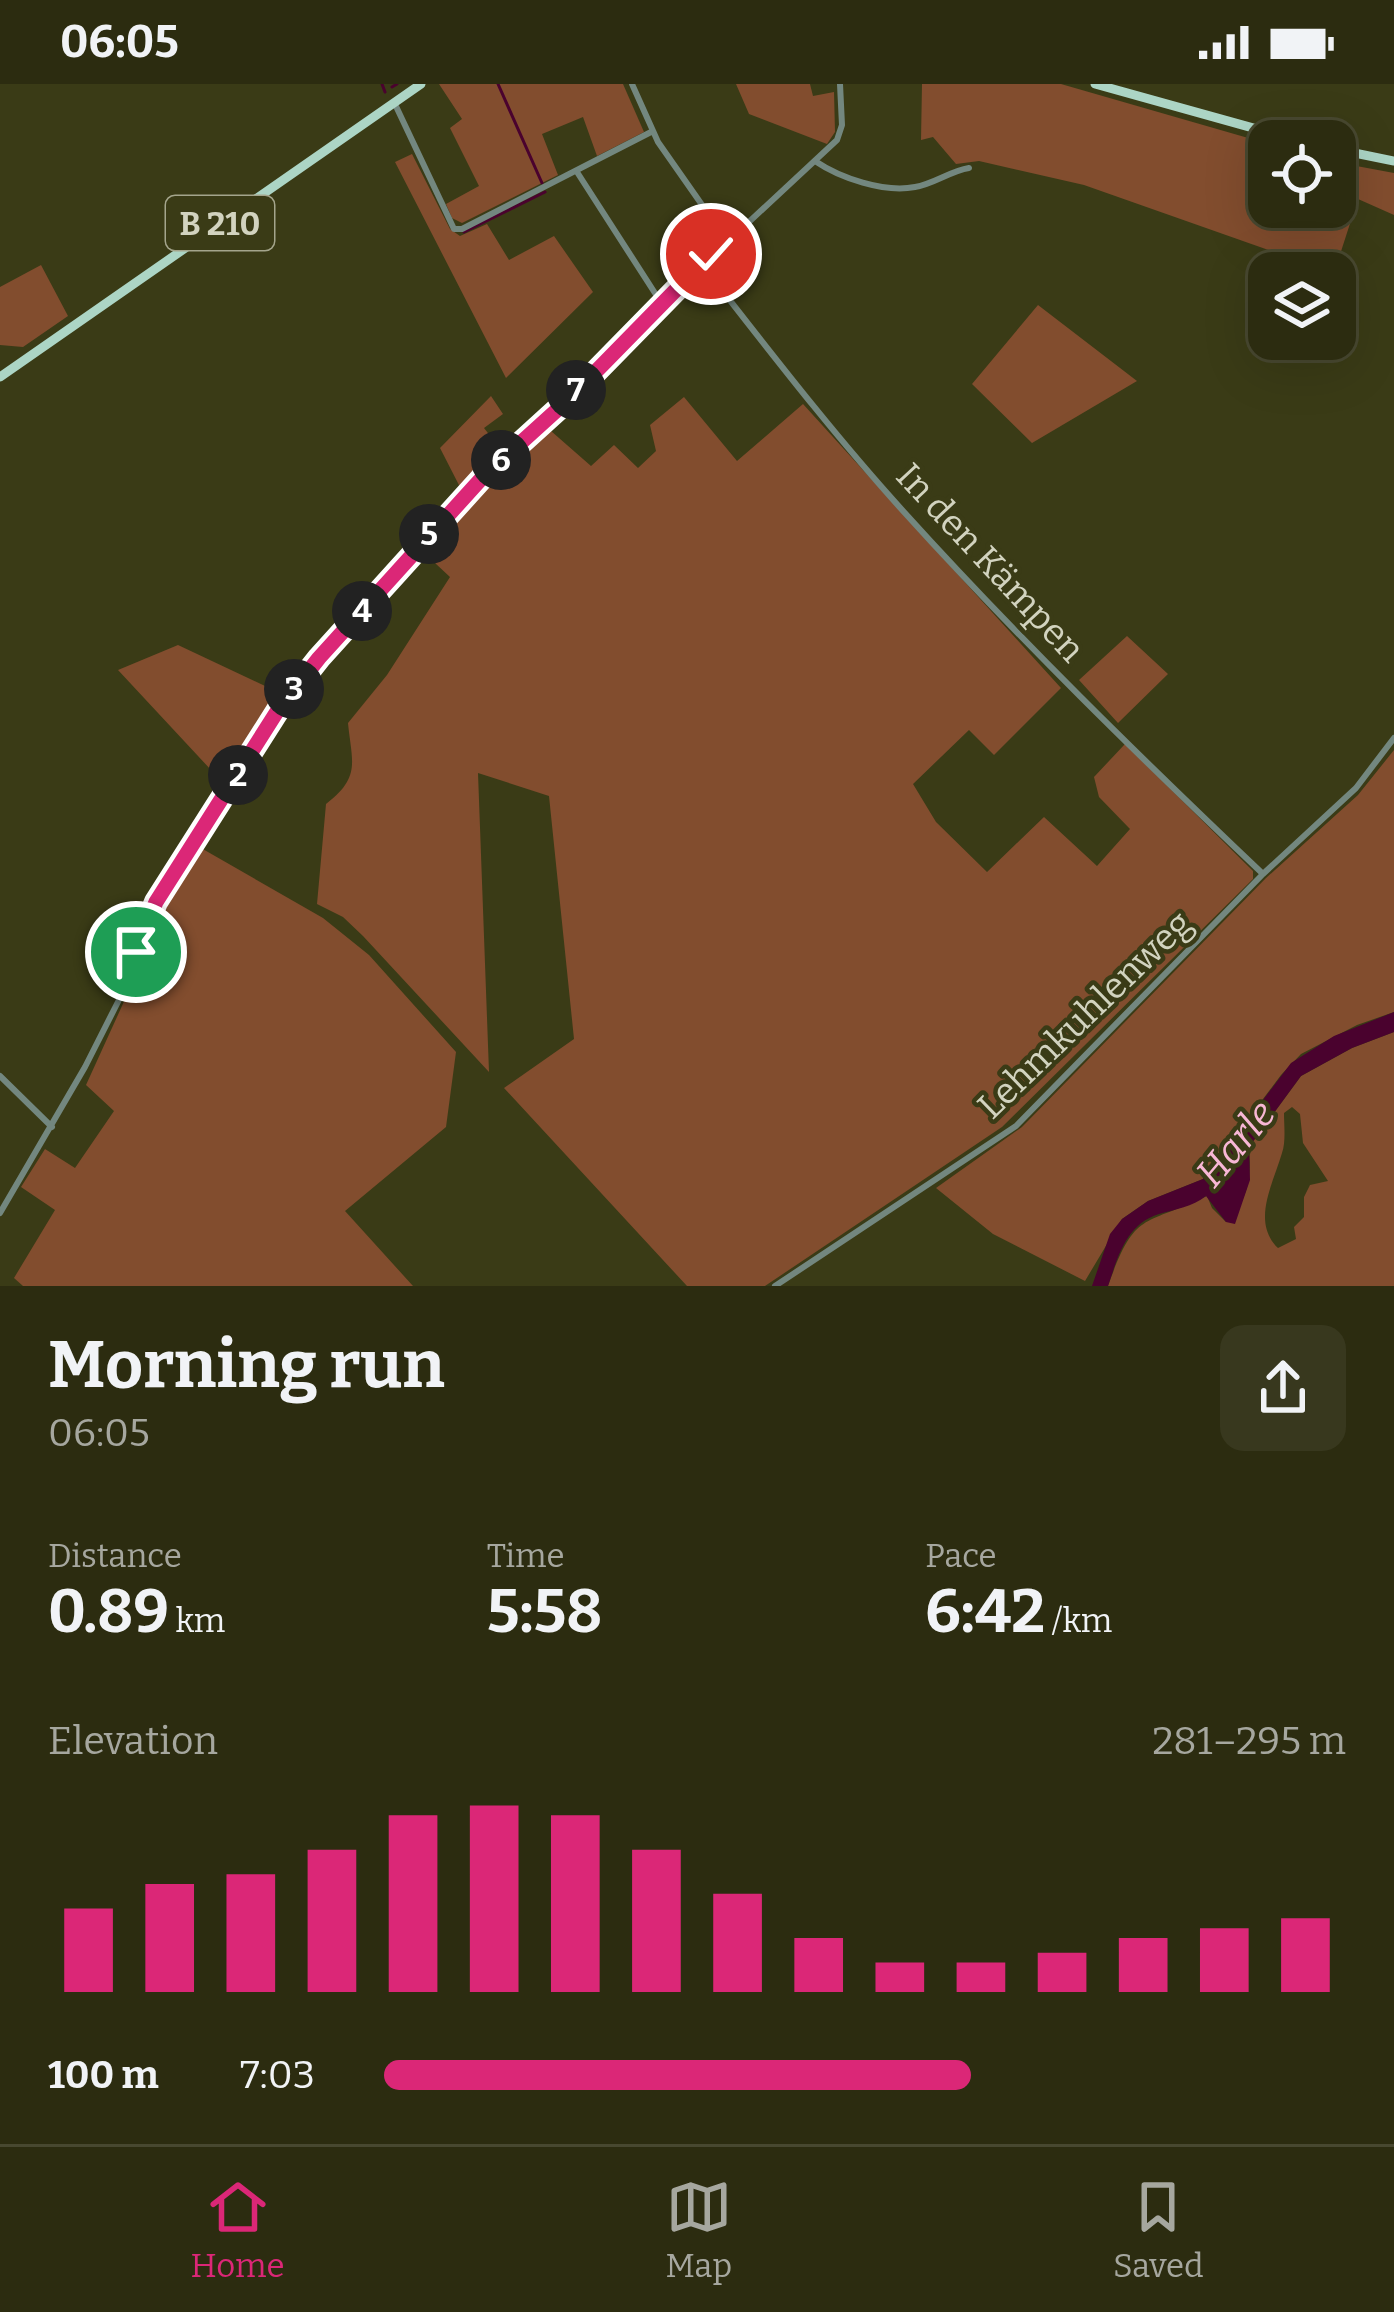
<!DOCTYPE html>
<html lang="en">
<head>
<meta charset="utf-8">
<style>
	body { margin:0; font-family:Bitter,serif; background:#38381e; color:#f1f3f6; height:100vh; display:flex; flex-direction:column; font-size:45px; white-space:nowrap }
	* { box-sizing:border-box; margin:0 }
	p { font-size:39px; color:#a6a79f }
	.icon { flex:none; width:66px; height:66px; fill:none; stroke:currentColor; stroke-width:2; stroke-linecap:round; stroke-linejoin:round }
	.map { position:relative; height:1202px; overflow:hidden }
	.sheet { display:flex; flex-direction:column; background:#2c2c10; flex:1 }
	.sheet>* { flex:none }
	.controls { position:absolute; left:1248px; top:36px; display:grid; gap:24px }
	.controls a { display:grid; place-items:center; width:108px; height:108px; border-radius:24px; background:#2c2c10; box-shadow:0 12px 48px #0002,0 0 0 3px #484830; font-size:60px }
	.pin { position:absolute; display:grid; place-items:center; width:102px; height:102px; color:#fff; margin:-51px; border:6px solid #fff; border-radius:50%; box-shadow:0 3px 12px #0007 }
	.km { position:absolute; width:60px; height:60px; margin:-30px; border-radius:50%; background:#222; color:#fff; font-size:33px; line-height:60px; text-align:center }
	.round { display:grid; place-items:center; flex:none; width:126px; height:126px; border-radius:24px; background:#38381e }
	.summary { display:flex; align-items:center; justify-content:space-between; height:204px; padding:0 48px }
	h1 { font-size:66px; font-weight:700; line-height:90px }
	.stats { display:grid; grid-template-columns:repeat(3,1fr); gap:18px; height:204px; padding:12px 48px }
	.stats div { display:grid; align-content:center }
	.stats b { font-size:60px; font-weight:700 }
	.stats small { font-size:33px; font-weight:400 }
	.stats p { font-size:33px }
	.chart { height:336px; padding:24px 48px }
	.chart p { display:flex; justify-content:space-between }
	.chart svg { width:100%; height:216px; margin-top:12px; stroke:#db2777; stroke-width:6 }
	ul { padding:0 48px; list-style:none; font-size:39px }
	li { display:grid; grid-template-columns:192px 144px 1fr; align-items:center; height:90px }
	li i { height:30px; border-radius:15px; background:#db2777 }
	.status { display:flex; justify-content:space-between; align-items:center; height:84px; padding:0 60px; background:#2c2c10; direction:ltr }
	.status svg { height:33px; fill:currentColor }
	.tab-bar { display:flex; justify-content:space-around; align-items:center; height:168px; border-top:3px solid #484830; background:#2c2c10; font-size:33px; color:#a6a79f }
	.tab-bar a { display:grid; justify-items:center; gap:6px }
	.tab-bar .on { color:#db2777 }
	.map>svg:first-child { display:block }
	.green { fill:#824d2e; fill-rule:evenodd }
	.water { fill:#4a022e }
	.lines { fill:none; stroke-linecap:round; stroke-linejoin:round }
	.stream { stroke:#4a022e; stroke-width:3 }
	.minor { stroke:#73877f; stroke-width:6 }
	.major { stroke:#acd5c5; stroke-width:9 }
	.route-casing { stroke:#fff; stroke-width:24 }
	.route { stroke:#db2777; stroke-width:15 }
	.labels { text-anchor:middle; stroke-width:9; stroke-linejoin:round; paint-order:stroke }
	.shield { fill:#3a3b16; stroke:#a4a58c; stroke-width:3 }
	.shield-label { font-size:33px; font-weight:bold; fill:#d2d3bf }
	.street-label { font-size:36px; fill:#d2d3bf; stroke:#3a3b16 }
	.water-label { font-size:39px; font-style:italic; fill:#f8b7d5; stroke:#3a3b16 }
</style>
</head>
<body>
<div class="status"><b>06:05</b><svg viewBox="0 0 49 12"><path d="M0 12V9h3v3zM5 12V6h3v6zM10 12V3h3v9zM15 12V0h3v12zM26 1h20v11H26zM47 4h2v5h-2z"/></svg></div>
<div class="map">
<svg width="1394" height="1202" viewBox="0 0 1394 1202">
	<rect width="100%" height="100%" fill="#3a3b16"/>
	<path class="green" d="M439,0H623L644,48L597,72L583,33L542,50L558,91L462,139L452,134L446,120L479,102L450,44L462,35Z
		M736,0H810L813,12L834,8L835,48L827,60L749,30Z
		M922,0H1061L1269,60V123H1335V78L1394,89V131L1358,115L1334,189L1084,101L979,77L956,80L933,53L921,56Z
		M412,70L450,145L460,152L487,140L509,176L554,152L593,208L506,294L395,78Z
		M41,181L68,232L23,263L0,261V203Z
		M1038,221L1137,297L1032,359L972,300Z
		M491,312L503,330L484,344L501,366L461,405L440,364Z
		M684,313L737,377L803,320L1061,604L994,671L969,646L913,700L936,738L987,788L1044,733L1097,782L1130,745L1099,713L1094,693L1125,660L1253,787V795L1002,1043L765,1202H687L504,1004L574,955L549,712L478,689L489,988L363,852L343,833L317,820L326,720C361,693 352,679 348,639L387,591L450,493L421,466L543,340L591,382L614,361L638,384L656,367L650,341Z
		M1127,552L1168,590L1118,639L1079,596Z
		M178,561L282,610L225,701L118,586Z
		M1394,666V928L1357,941L1301,970L1281,991L1203,1095L1148,1117L1122,1135L1085,1197L993,1150L936,1104L1022,1043L1266,794L1358,711Z
		M201,764L323,834L369,871L456,968L446,1043L345,1127L413,1202H23L14,1194L55,1126L21,1103L45,1065L75,1084L114,1027L86,1001L137,889L151,841L193,769Z
		M1394,948V1202H1108C1135,1126 1142,1143 1207,1112L1212,1124L1226,1138C1248,1117 1252,1093 1249,1063L1301,992L1352,964ZM1292,1023L1300,1030L1303,1059L1328,1097L1310,1101L1304,1113V1133L1294,1143L1296,1155L1278,1164C1251,1138 1273,1100 1282,1069C1286,1057 1284,1042 1284,1029Z"/>
	<path class="water" d="M1394,928V948L1352,964L1301,992L1249,1063L1250,1096L1235,1140L1226,1138L1206,1112C1192,1123 1176,1125 1159,1130C1126,1140 1118,1173 1108,1202H1092L1110,1150L1122,1135L1148,1117L1203,1095L1291,979L1334,952Z"/>
	<g class="lines">
		<path class="stream" d="M382,0L385,8
			M498,0L542,99
			M392,3L397,0
			M464,148L545,108"/>
		<path class="minor" d="M394,18L454,145H462L653,47
			M815,77C840,94 884,109 915,103C934,100 950,87 969,84
			M577,88L662,220
			M716,151L736,150L837,56L842,41L840,0
			M703,182C768,265 833,350 904,428C1018,554 1140,673 1263,790
			M0,992L52,1043
			M0,1129L85,983L124,906L156,819L278,626L319,574L481,395L568,315L711,170L716,151L714,138L658,58L632,0
			M775,1202L1016,1042L1263,790L1356,704L1394,654"/>
		<path class="major" d="M1095,0L1300,57
			M1335,65L1394,77
			M0,293L421,0"/>
	</g>
	<g class="lines">
		<g class="route-casing">
			<path id="route" d="M136,868L156,818L278,626L319,574L481,395L568,316L711,170"/>
		</g>
		<use href="#route" class="route"/>
	</g>
	<g class="labels">
		<rect class="shield" x="166" y="112" width="108" height="54" rx="9"/>
		<g class="shield-label">
			<text x="220" y="151">B 210</text>
		</g>
		<g class="street-label">
			<text transform="translate(991 478) rotate(47)" y="13">In den Kämpen</text>
			<text transform="translate(1084 930) rotate(-44)" y="13">Lehmkuhlenweg</text>
		</g>
		<g class="water-label">
			<text transform="translate(1235 1059) rotate(-50)" y="14">Harle</text>
		</g>
	</g>
</svg>
<div class="controls">
<a><svg class="icon" aria-label="locate" viewBox="0 0 24 24"><circle cx="12" cy="12" r="6"/><path d="M12 2v4M12 18v4M2 12h4M18 12h4"/></svg></a>
<a><svg class="icon" aria-label="layers" viewBox="0 0 24 24"><path d="M12 4l9 5-9 5-9-5zM3 14l9 5 9-5"/></svg></a>
</div>
<div class="pin" style="left:136px;top:868px;background:#1e9e55"><svg class="icon" aria-label="arrive" viewBox="0 0 24 24"><path d="M6 21V4h12l-3 4 3 4H6"/></svg></div>
<div class="pin" style="left:711px;top:170px;background:#d93025"><svg class="icon" aria-label="check" viewBox="0 0 24 24"><path d="M5 12l5 5 9-10"/></svg></div>
<b class="km" style="left:238px;top:691px">2</b>
<b class="km" style="left:294px;top:605px">3</b>
<b class="km" style="left:362px;top:527px">4</b>
<b class="km" style="left:429px;top:450px">5</b>
<b class="km" style="left:501px;top:376px">6</b>
<b class="km" style="left:576px;top:306px">7</b>
</div>
<section class="sheet">
<div class="summary"><div><h1>Morning run</h1><p>06:05</p></div><a class="round"><svg class="icon" aria-label="share" viewBox="0 0 24 24"><path d="M12 15V3M7 8l5-5 5 5M5 13v7h14v-7"/></svg></a></div>
<div class="stats">
<div><p>Distance</p><b>0.89<small> km</small></b></div>
<div><p>Time</p><b>5:58</b></div>
<div><p>Pace</p><b>6:42<small> /km</small></b></div>
</div>
<div class="chart"><p><span>Elevation</span>281–295 m</p>
<svg viewBox="0 0 160 44" preserveAspectRatio="none"><path d="M5 44V27M15 44V22M25 44V20M35 44V15M45 44V8M55 44V6M65 44V8M75 44V15M85 44V24M95 44V33M105 44V38M115 44V38M125 44V36M135 44V33M145 44V31M155 44V29"/></svg>
</div>
<ul>
<li><b>100 m</b>7:03<i style="width:61%"></i></li>
</ul>
</section>
<nav class="tab-bar">
<a class="on"><svg class="icon" aria-label="home" viewBox="0 0 24 24"><path d="M3 11l9-7 9 7M6 9v11h12V9"/></svg>Home</a>
<a><svg class="icon" aria-label="map" viewBox="0 0 24 24"><path d="M3 6l6-2 6 2 6-2v14l-6 2-6-2-6 2zM9 4v14M15 6v14"/></svg>Map</a>
<a><svg class="icon" aria-label="saved" viewBox="0 0 24 24"><path d="M7 4h10v16l-5-4-5 4z"/></svg>Saved</a>
</nav>
</body>
</html>
